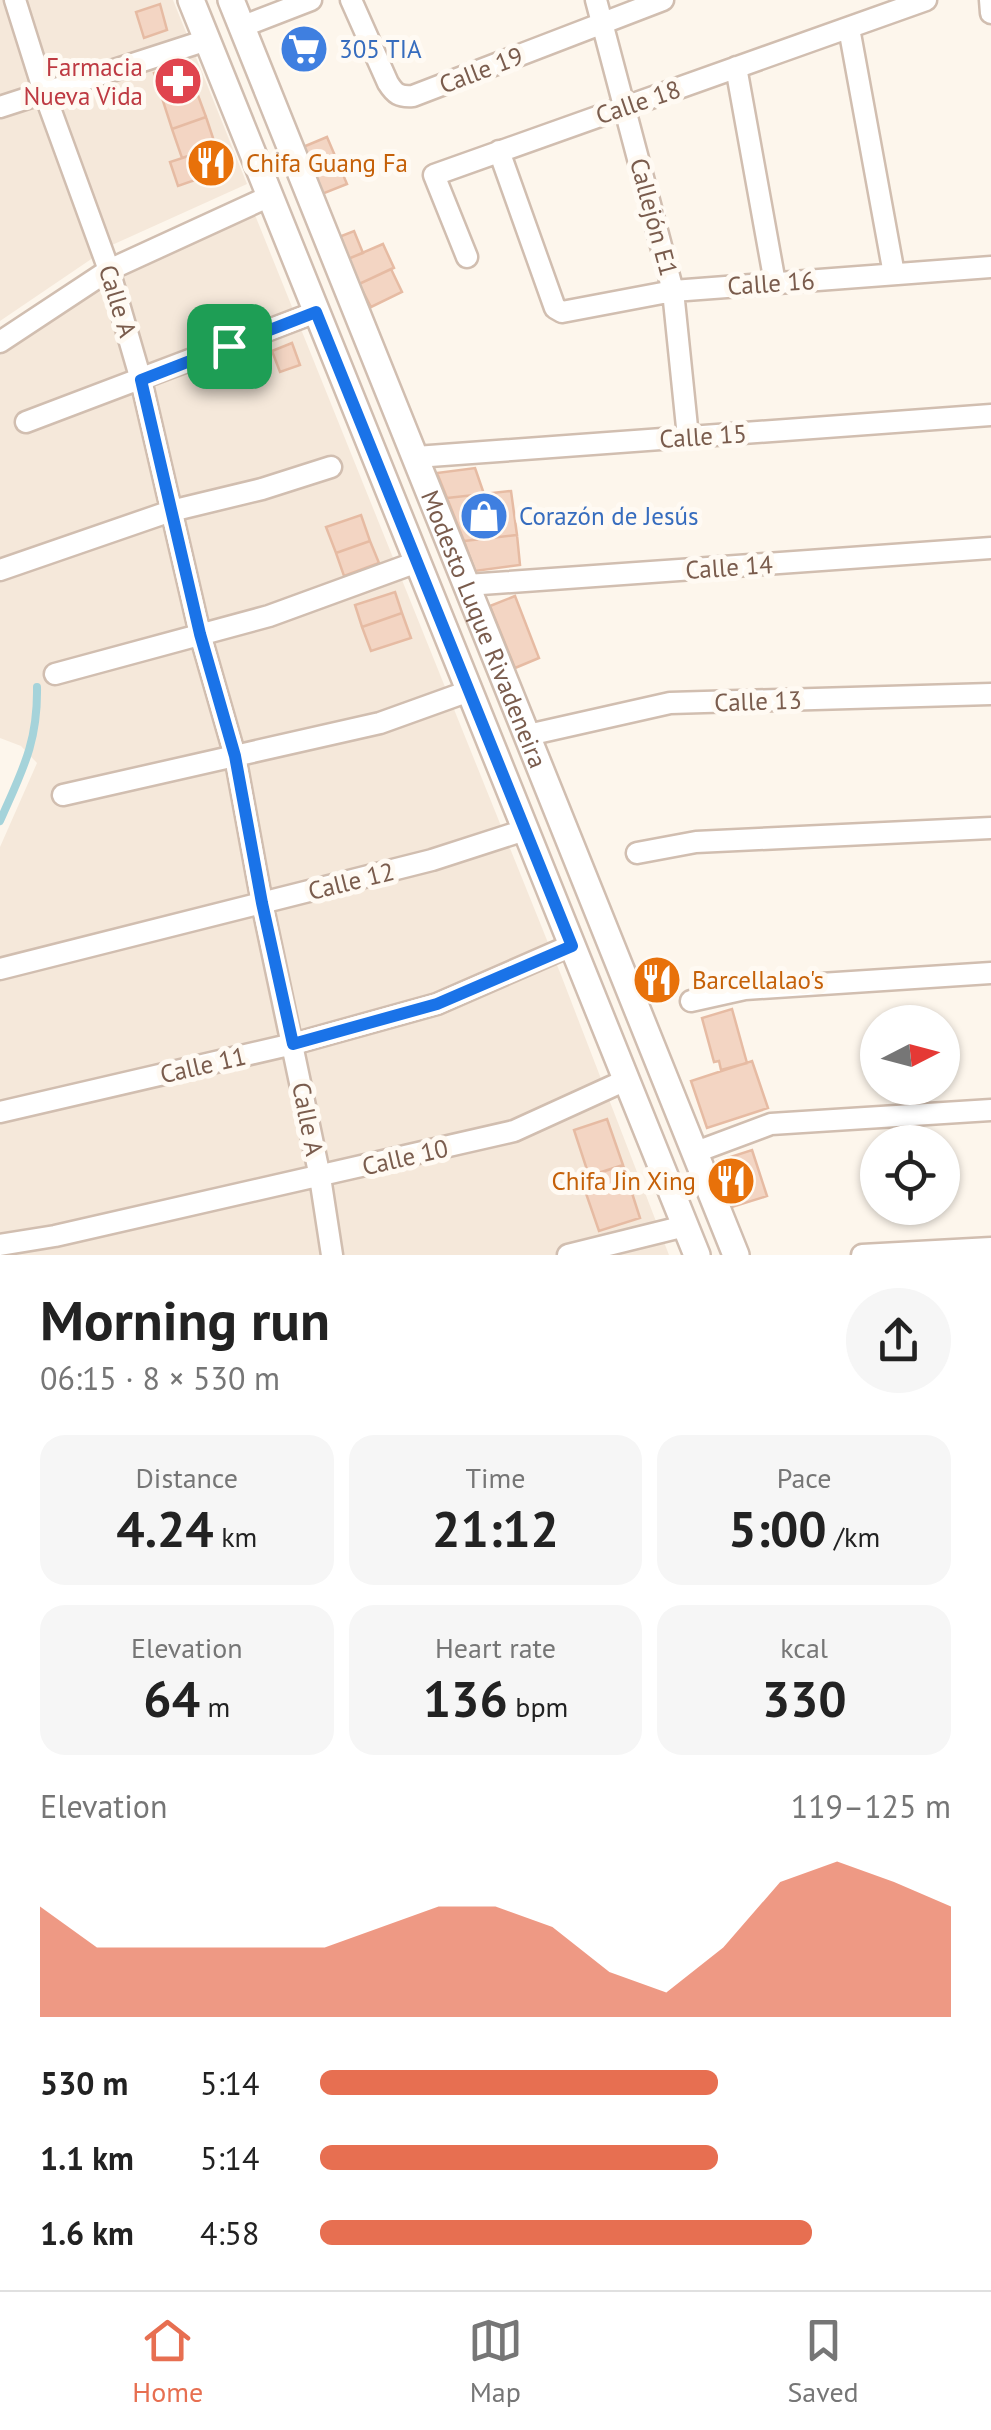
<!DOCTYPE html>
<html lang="en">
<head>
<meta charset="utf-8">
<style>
	body { margin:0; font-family:"PT Sans",sans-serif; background:#f6f6f6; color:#222; height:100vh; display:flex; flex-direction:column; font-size:38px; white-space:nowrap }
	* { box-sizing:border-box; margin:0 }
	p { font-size:32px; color:#767676 }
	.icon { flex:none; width:55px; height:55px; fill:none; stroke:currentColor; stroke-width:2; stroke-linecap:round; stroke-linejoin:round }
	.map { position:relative; height:1255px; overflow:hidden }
	.panel { display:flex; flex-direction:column; background:#fff; flex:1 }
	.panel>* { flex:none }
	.needle { width:65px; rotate:84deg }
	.controls { position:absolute; left:860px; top:1005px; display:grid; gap:20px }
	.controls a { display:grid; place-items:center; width:100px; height:100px; border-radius:50%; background:#fff; box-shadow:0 2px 8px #0004; font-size:50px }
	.pin { position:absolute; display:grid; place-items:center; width:85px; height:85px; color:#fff; margin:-42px; border-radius:20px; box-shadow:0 5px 15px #0006 }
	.round { display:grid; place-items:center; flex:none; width:105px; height:105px; border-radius:52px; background:#f6f6f6 }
	.headline { display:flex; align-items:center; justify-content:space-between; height:170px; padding:0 40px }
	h1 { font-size:55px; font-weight:700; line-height:75px }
	.metrics { display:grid; grid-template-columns:repeat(3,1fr); gap:15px; height:170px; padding:10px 40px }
	.metrics div { display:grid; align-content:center; border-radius:25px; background:#f6f6f6; text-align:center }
	.metrics b { font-size:50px; font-weight:700 }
	.metrics small { font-size:28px; font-weight:400 }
	.metrics p { font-size:28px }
	.chart { height:280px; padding:20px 40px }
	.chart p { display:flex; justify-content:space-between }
	.chart svg { width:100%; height:180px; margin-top:10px; fill:#e76f51; opacity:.7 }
	ul { padding:0 40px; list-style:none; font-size:32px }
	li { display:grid; grid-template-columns:160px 120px 1fr; align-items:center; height:75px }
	li i { height:25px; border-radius:12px; background:#e76f51 }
	.tabs { display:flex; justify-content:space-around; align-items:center; height:140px; border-top:2px solid #e0e0e0; background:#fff; font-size:28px; color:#767676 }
	.tabs a { display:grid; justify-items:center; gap:5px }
	.tabs .active { color:#e76f51 }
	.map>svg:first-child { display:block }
	.residential { fill:#f5e8da }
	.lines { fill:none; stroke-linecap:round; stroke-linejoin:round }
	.stream { stroke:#a5d3da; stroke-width:8 }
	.building { fill:#f3d5c3; stroke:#e6bba3; stroke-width:2.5 }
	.minor-casing { stroke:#d1beb0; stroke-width:25 }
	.tertiary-casing { stroke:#d1beb0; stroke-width:30 }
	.minor { stroke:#fff; stroke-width:20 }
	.tertiary { stroke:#fff; stroke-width:25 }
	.route-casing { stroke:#fff; stroke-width:20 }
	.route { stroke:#1a73e8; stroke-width:12 }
	.labels { text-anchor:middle; stroke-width:10; stroke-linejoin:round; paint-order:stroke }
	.shop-label { font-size:25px; fill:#366cbe; stroke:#fffaf3; text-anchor:start }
	.health-label { font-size:25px; fill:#be3a42; stroke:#fffaf3; text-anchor:end }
	.street-label { font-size:25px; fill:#7a5c4d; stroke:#fffaf3 }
	.food-label { font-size:25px; fill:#c56008; stroke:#fffaf3; text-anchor:start }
</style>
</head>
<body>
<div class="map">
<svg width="991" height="1255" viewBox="0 0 991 1255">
	<rect width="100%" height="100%" fill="#fdf6ec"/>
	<path class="residential" d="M0,0H173L247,184L112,245L0,321Z
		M253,210L561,975L669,1255H0V847L37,763L21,746L0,738V348L114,272Z"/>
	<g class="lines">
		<path class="stream" d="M0,821C22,771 38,743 37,687"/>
	</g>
	<path class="building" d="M160,4L167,30L144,38L136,12Z
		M181,64L190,92L163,101L154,73Z
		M196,90L206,117L172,129L163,101Z
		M206,117L216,147L182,158L172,129Z
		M327,137L347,184L322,194L303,147Z
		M216,147L224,170L178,186L170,162Z
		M354,231L363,253L348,259L339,237Z
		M383,244L394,268L359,284L348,259Z
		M391,269L402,292L371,307L359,284Z
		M292,343L300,365L280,372L272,351Z
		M475,468L484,494L447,498L437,473Z
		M511,491L517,535L464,541L447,498Z
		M361,515L370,541L336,553L326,527Z
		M517,535L520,565L475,571L464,541Z
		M370,541L379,563L344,576L336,553Z
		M395,592L402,613L362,627L355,605Z
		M515,596L539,658L515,668L490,606Z
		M402,613L411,638L371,651L362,627Z
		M662,963L673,990L651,998L642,971Z
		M732,1009L747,1063L721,1070L719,1061L714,1062L702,1018Z
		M752,1061L768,1108L707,1128L691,1081Z
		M607,1119L623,1165L589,1176L574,1130Z
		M752,1150L767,1196L732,1207L718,1161Z
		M623,1165L640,1218L599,1231L581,1179Z"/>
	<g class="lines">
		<g class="minor-casing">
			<path id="minor" d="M15,0L44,92L109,270L141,380L200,634L235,756L262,903L320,1177L332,1255
				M351,0L388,83C395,94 399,97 413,96L663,0
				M596,0L673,291L688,437
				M990,0L991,13
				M241,27L311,0
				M849,28L894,274
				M736,67L775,283
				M0,107L207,40
				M499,151L555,308L562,312L673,291L991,267
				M467,257L434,175L926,0
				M0,342L109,270L270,196
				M26,422L316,312
				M416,457L991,415
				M0,570L171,511L262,489L331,467
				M467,585L991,548
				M55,674L269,616L417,562
				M528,735L670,703L991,694
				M63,795L380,723L469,691
				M637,853L696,842L991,828
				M0,969L432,860L525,830
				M691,1001L745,989L991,973
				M0,1112L293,1044L437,1004L572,945
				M696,1152L771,1124L991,1110
				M0,1245L55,1236L514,1131L626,1080
				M568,1255L685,1226
				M862,1255L991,1248"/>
		</g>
		<g class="tertiary-casing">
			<g id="tertiary">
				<path d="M191,0L697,1255"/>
				<path id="s1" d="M231,0L736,1255"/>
			</g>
		</g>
		<use href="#minor" class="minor"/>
		<use href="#tertiary" class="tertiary"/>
	</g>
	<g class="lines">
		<g class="route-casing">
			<path id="route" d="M316,312L572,946L437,1004L293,1044L262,903L235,756L200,634L141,380Z"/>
		</g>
		<use href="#route" class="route"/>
	</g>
	<defs>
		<g id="supermarket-disc" transform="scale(2.5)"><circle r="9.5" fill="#3f7fe0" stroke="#fffaf3"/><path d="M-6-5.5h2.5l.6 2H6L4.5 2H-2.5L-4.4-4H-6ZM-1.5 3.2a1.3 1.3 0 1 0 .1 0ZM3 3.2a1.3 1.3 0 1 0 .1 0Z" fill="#fff"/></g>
		<g id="pharmacy-disc" transform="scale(2.5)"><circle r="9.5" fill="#e0444e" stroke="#fffaf3"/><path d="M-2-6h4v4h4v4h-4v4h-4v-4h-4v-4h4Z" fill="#fff"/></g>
		<g id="restaurant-disc" transform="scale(2.5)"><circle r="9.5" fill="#e8710a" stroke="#fffaf3"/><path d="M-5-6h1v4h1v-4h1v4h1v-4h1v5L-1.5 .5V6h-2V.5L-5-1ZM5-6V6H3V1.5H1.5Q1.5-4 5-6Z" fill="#fff"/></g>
		<g id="shop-disc" transform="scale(2.5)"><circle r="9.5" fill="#3f7fe0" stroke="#fffaf3"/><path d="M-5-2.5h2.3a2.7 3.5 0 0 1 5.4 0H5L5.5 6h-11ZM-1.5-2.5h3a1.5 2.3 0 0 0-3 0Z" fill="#fff"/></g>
	</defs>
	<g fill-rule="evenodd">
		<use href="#supermarket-disc" x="304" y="49"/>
		<use href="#pharmacy-disc" x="178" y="81"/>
		<use href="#restaurant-disc" x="211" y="163"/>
		<use href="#shop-disc" x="484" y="516"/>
		<use href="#restaurant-disc" x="657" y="980"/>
		<use href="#restaurant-disc" x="731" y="1181"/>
	</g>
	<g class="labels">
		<g class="shop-label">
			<text x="339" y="58">305 TIA</text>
			<text x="519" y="525">Corazón de Jesús</text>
		</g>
		<g class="health-label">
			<text x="143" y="76">Farmacia<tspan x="143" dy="29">Nueva Vida</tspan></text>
		</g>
		<g class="street-label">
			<text transform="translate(481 70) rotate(-21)" y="9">Calle 19</text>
			<text transform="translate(638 102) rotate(-19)" y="9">Calle 18</text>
			<text transform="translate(654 217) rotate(75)" y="9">Callejón E1</text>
			<text transform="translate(771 283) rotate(-4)" y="9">Calle 16</text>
			<text transform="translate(118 301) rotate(73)" y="9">Calle A</text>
			<text transform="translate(703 436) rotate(-4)" y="9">Calle 15</text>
			<text transform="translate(729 567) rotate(-4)" y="9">Calle 14</text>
			<text dy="9" stroke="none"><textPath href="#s1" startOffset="678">Modesto Luque Rivadeneira</textPath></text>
			<text transform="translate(758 701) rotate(-2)" y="9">Calle 13</text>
			<text transform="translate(351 881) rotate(-14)" y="9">Calle 12</text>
			<text transform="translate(203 1065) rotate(-13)" y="9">Calle 11</text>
			<text transform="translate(308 1119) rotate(79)" y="9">Calle A</text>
			<text transform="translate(405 1157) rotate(-13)" y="9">Calle 10</text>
		</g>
		<g class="food-label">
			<text x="246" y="172">Chifa Guang Fa</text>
			<text x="692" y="989">Barcellalao's</text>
			<text x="696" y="1190" text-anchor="end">Chifa Jin Xing</text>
		</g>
	</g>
</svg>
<div class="controls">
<a><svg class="needle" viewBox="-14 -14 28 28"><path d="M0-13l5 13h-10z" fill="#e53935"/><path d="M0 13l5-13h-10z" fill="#767676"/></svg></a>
<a><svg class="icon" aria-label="locate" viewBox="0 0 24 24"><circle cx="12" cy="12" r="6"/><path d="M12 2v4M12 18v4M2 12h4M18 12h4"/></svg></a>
</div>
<div class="pin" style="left:229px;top:346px;background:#1e9e55"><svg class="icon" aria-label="arrive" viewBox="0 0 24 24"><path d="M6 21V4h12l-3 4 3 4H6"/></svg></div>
</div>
<section class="panel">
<div class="headline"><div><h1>Morning run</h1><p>06:15 · 8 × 530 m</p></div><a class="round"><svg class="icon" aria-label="share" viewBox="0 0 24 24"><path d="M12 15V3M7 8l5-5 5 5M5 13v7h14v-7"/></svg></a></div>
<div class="metrics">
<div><p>Distance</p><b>4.24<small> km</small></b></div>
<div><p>Time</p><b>21:12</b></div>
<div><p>Pace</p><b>5:00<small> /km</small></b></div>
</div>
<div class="metrics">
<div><p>Elevation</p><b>64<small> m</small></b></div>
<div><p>Heart rate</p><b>136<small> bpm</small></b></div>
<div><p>kcal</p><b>330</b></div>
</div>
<div class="chart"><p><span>Elevation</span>119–125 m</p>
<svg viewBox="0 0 160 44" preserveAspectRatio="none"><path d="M0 44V17L10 27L20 27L30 27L40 27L50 27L60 22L70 17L80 17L90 22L100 33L110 38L120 27L130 11L140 6L150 11L160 17V44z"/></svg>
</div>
<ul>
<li><b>530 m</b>5:14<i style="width:63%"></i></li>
<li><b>1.1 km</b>5:14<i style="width:63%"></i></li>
<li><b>1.6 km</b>4:58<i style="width:78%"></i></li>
</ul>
</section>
<nav class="tabs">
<a class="active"><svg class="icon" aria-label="home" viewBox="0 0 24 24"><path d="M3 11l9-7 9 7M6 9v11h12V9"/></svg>Home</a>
<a><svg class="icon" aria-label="map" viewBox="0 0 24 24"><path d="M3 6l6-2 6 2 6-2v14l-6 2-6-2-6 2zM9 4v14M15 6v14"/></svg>Map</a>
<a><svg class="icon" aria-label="saved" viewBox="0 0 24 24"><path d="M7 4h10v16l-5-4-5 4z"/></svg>Saved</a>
</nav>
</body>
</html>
